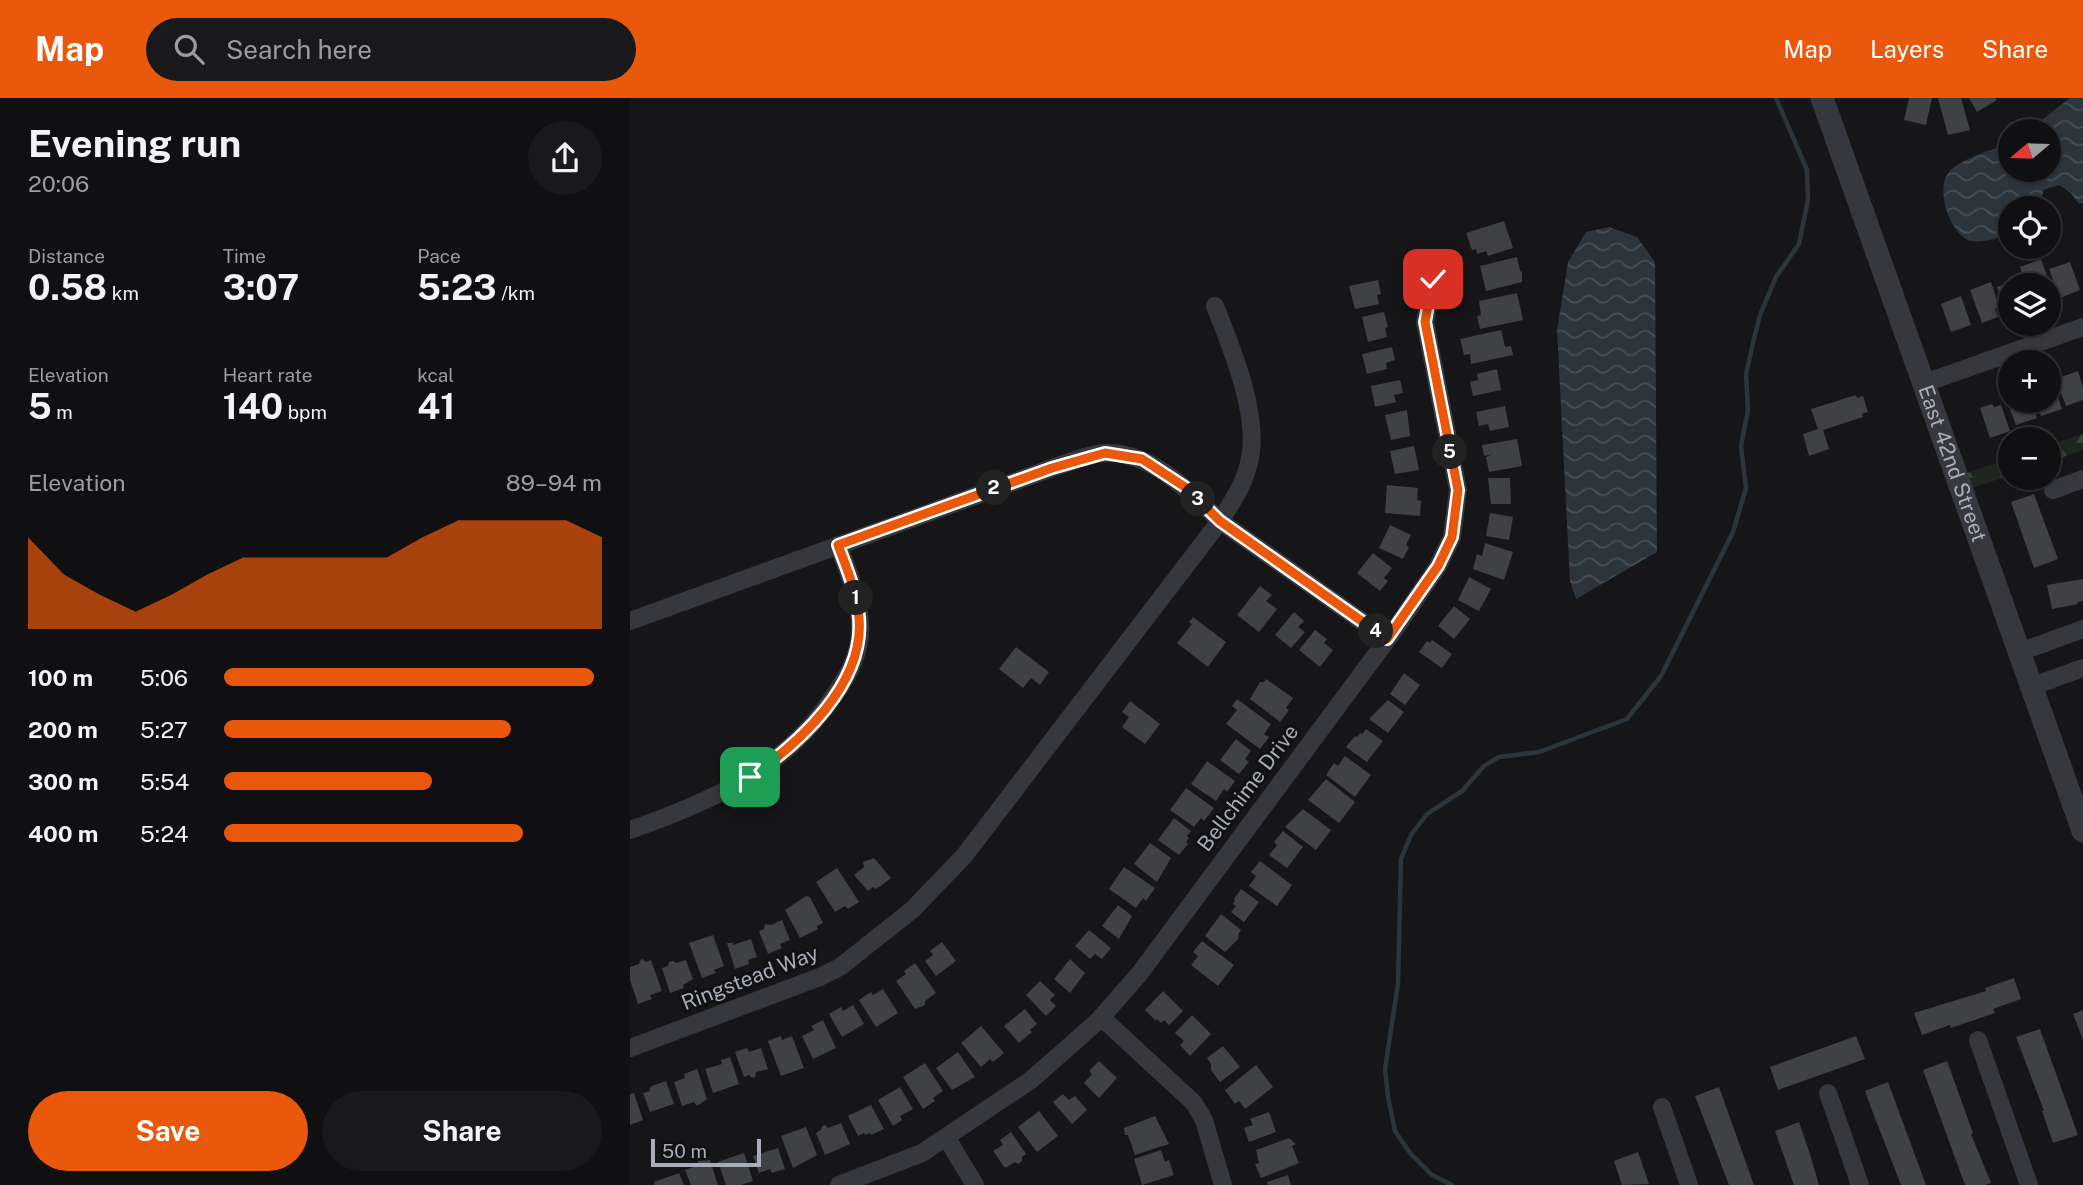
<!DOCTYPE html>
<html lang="en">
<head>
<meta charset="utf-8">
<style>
	body { margin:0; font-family:"Public Sans",sans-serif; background:#19191b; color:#f1f3f6; height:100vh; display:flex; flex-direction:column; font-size:26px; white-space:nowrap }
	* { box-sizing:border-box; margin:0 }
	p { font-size:23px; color:#9c9d9f }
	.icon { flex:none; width:38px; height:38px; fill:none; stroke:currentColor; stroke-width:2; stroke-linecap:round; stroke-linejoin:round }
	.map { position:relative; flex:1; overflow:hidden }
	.side { display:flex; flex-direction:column; background:#101012; width:630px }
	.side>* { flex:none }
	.needle { width:46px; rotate:251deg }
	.tools { position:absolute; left:1368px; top:21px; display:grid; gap:14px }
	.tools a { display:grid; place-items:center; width:63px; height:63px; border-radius:50%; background:#101012; box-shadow:0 2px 5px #0004,0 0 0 2px #303032; font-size:35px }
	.scale { position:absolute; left:21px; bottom:18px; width:110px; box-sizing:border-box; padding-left:7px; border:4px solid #a8adb8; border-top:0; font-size:19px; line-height:24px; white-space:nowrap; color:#a8adb8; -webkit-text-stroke:5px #111113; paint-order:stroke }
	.pin { position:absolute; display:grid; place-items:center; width:60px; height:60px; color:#fff; margin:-30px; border-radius:14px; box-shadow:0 4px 10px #0006 }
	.km { position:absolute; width:35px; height:35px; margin:-18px; border-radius:50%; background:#222; color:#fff; font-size:19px; line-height:35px; text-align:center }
	.round { display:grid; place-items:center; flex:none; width:74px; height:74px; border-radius:37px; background:#19191b }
	.headline { display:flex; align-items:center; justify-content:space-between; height:119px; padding:0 28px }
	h1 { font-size:38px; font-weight:700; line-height:52px }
	.stats { display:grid; grid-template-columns:repeat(3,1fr); gap:10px; height:119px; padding:7px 28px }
	.stats div { display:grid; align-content:center }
	.stats b { font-size:35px; font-weight:700 }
	.stats small { font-size:19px; font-weight:400 }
	.stats p { font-size:19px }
	.chart { height:196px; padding:14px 28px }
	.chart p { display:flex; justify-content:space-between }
	.chart svg { width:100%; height:126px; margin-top:7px; fill:#ea580c; opacity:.7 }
	.cta { display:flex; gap:14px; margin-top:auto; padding:14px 28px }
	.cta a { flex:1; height:80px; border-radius:42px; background:#ea580c; color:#fff; font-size:28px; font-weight:700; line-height:80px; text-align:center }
	.cta a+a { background:#19191b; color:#f1f3f6 }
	ul { padding:0 28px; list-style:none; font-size:23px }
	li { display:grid; grid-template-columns:112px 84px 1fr; align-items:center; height:52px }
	li i { height:18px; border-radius:9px; background:#ea580c }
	header { display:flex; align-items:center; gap:42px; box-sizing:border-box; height:98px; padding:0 35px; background:#ea580c; color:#fff }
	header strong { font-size:33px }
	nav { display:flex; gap:38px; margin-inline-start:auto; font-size:24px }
	.search { width:490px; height:63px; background:#19191b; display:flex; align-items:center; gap:18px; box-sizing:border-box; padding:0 24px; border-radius:38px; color:#9c9d9f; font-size:26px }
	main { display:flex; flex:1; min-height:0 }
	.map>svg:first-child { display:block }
	.forest { fill:url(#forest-firs) }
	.water { fill:url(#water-waves) }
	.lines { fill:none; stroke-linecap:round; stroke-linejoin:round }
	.stream { stroke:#2c353c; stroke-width:4.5 }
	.building { fill:#404145 }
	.minor { stroke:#37383d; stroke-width:18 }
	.tertiary { stroke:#37383d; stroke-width:23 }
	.route-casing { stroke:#fff; stroke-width:14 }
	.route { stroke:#ea580c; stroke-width:9 }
	.labels { text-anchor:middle; stroke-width:6; stroke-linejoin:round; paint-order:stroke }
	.street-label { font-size:21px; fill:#a8adb8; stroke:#111113 }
</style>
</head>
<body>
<header>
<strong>Map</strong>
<div class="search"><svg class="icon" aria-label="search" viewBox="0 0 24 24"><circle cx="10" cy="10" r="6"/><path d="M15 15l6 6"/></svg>Search here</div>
<nav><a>Map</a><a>Layers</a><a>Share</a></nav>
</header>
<main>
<section class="side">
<div class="headline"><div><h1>Evening run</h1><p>20:06</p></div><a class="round"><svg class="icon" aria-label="share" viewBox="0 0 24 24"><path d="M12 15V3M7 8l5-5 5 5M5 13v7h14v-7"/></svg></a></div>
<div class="stats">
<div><p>Distance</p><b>0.58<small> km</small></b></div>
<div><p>Time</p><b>3:07</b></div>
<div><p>Pace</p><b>5:23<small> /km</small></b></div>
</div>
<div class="stats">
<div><p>Elevation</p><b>5<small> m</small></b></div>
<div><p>Heart rate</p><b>140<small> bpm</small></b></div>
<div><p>kcal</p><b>41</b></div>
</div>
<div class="chart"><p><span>Elevation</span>89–94 m</p>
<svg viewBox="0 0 160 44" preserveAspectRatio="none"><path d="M0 44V12L10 25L20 32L30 38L40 32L50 25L60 19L70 19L80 19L90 19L100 19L110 12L120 6L130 6L140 6L150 6L160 12V44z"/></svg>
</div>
<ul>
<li><b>100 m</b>5:06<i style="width:98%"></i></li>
<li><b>200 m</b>5:27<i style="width:76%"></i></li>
<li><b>300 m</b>5:54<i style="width:55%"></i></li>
<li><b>400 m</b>5:24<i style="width:79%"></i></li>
</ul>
<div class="cta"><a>Save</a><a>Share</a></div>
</section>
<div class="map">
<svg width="1453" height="1087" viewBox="0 0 1453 1087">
	<defs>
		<pattern id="forest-firs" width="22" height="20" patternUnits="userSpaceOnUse" patternTransform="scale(1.75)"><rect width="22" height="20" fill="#1e261f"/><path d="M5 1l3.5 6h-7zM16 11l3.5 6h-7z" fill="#3c433d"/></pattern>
		<pattern id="water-waves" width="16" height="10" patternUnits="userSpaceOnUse" patternTransform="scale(1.75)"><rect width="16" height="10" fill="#2c353c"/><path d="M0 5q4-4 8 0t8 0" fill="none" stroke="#485056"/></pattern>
	</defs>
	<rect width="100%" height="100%" fill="#161618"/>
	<path class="forest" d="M1453,336V352L1419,364V347Z
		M1381,360V377L1339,391L1334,376Z"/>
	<path class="water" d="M1440,0H1453V105L1449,106L1441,95L1429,87L1414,92L1408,110H1381V136C1369,139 1350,147 1338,142C1319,133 1306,92 1318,75C1328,61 1364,52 1381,44V72H1419V33H1398Z
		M979,129L1007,139L1025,164L1027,454L946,501L940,483L927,232L938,164L956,134Z"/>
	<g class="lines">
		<path class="stream" d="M822,1087L802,1077L780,1055L765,1033L758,999L755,971L768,886L771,761L781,737L797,716L832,693L854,668L869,659L909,654L997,621L1031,578L1103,434L1116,390L1111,348L1118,312L1116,276L1123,245L1130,217L1146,179L1169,146L1178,102L1177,72L1146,0"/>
	</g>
	<path class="building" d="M1279,0H1302L1296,27L1274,22Z
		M1308,0H1331L1340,32L1318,37Z
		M1339,0H1365L1367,2L1347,14Z
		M874,123L883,150L858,158L856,153L847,156L846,151L842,152L836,135Z
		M887,159L890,173L892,174V184L856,193L850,168Z
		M1411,161L1425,201L1419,204V187H1396L1390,169Z
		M1440,164L1450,192L1430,200L1419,171Z
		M748,182L751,196L747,197L749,206L725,211L719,188Z
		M1389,182L1391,187H1381V215L1377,217L1367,189Z
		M1361,184L1369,209L1365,211L1368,219L1352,225L1340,192Z
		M887,195L893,222L850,231L847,218L851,217L849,203Z
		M1331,198L1341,227L1321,234L1311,206Z
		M754,214L758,229L755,230L757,239L738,244L732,219Z
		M871,232L875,249L881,248L883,257L841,266L840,256L834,257L830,241Z
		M762,249L765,262L756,265L757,271L737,276L732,256Z
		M867,271L871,292L843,298L840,284L848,282L847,276Z
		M1448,273L1453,289V302L1436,308L1426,281Z
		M770,282L773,295L764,297L766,304L745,309L741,288Z
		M1425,290L1432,311L1411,318L1406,303H1419V292Z
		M1226,297L1227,300L1233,298L1238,314L1232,316L1233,319L1193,332L1199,351L1179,358L1173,336L1188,331L1181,311Z
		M1381,299V303H1401L1407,320L1386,327L1376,301Z
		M1362,306L1364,309L1371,307L1380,333L1360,340L1350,310Z
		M875,308L879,329L860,333L858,326L849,328L846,314Z
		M777,312L780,338L761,342L755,317Z
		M887,341L892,368L859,374L856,359L863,356L854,358L852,347Z
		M784,348L789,372L765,376L760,353Z
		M858,380H880L881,406H861Z
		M757,387L788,390L787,402L791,403L790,418L755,415Z
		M1404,396L1428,461L1404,470L1381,404Z
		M860,415L883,419L879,442L856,438Z
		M760,427L781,437L776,447L779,449L773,461L749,450Z
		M855,445L883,454L874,482L843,471L847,456L852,458Z
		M743,455L762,470L754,480L758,483L750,493L727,475Z
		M839,479L861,491L849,513L828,502Z
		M1453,481V503L1447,504L1448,506L1422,511L1417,487Z
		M630,488L642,497L636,503L647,511L629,534L607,517Z
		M824,508L840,521L824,541L808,528Z
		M664,514L674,523L668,529L675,534L661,550L645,537Z
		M563,519L596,544L578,569L547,545L562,526L559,524Z
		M685,532L697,541L694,545L703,552L690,569L669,552Z
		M802,542L822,556L812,570L789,554L797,543L800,545Z
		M386,549L419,574L410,587L401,580L393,590L369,571Z
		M774,575L790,587L775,607L760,596Z
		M636,581L663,600L656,610L659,612L650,624L620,601L630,584H634Z
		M607,601L641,626L634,636L639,639L630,651L596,626L607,612L602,608Z
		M758,602L774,614L758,635L739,621Z
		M500,603L530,626L515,646L492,629L499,619L492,614Z
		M736,631L753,643L737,664L716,649L725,638L727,639L730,635L732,636Z
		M606,641L621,653L615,661L619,664L609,676L590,662Z
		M715,658L741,677L725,699L696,677L704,665L708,668Z
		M577,663L605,683L597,694L594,691L586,703L561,686Z
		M696,681L725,704L709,725L678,702Z
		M556,690L584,710L574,723L571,720L564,729L540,712Z
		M673,711L701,732L686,752L655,729Z
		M544,720L561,733L557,738L559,740L556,744L558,746L549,757L528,742Z
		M653,733L673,749L657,770L639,757L647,747L644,744Z
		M520,745L541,760L527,784L504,766Z
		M244,760L261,780L251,788L245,791L243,789L238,793L224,777L234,769L233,764Z
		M630,763L662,787L647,808L619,788L626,778L621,774Z
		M494,769L525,790L516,803L513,800L506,810L479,791Z
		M207,770L229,804L218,811L215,808L205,814L186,784Z
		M611,791L629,804L614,824L601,814L606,808L603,806L605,802L604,801Z
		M176,798L180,799L193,825L187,828L188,831L170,840L155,812Z
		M488,807L502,818L489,841L472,828Z
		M591,816L611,832L608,837L609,840L595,854L575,838Z
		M152,822L160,842L150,846L152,850L138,856L129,833L134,831L135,826L141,827Z
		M459,832L481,850L472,861L465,856L460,861L445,848Z
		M83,837L94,868L84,872L86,875L72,880L59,845Z
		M121,841L127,859L118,862L119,866L105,871L97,845H103V847Z
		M572,843L604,867L588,888L561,867L568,858L563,854Z
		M312,844L326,863L306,878L295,863L303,857L300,853Z
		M13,861L16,864L21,862L32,893L20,897L22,901L8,906L0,882V869L9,866L10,862Z
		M440,861L455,875L440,895L424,881Z
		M56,862L63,881L53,887L54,890L40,895L32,870L38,868L39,864L43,863L46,865Z
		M285,865L306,895L295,903V907L285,911L266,883L276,876L274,873Z
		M1384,880L1391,901L1363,911L1365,915L1321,930L1320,927L1292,937L1284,915L1356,893L1355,890Z
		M410,883L425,897L420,902L426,908L416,918L396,897Z
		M253,891L268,915L246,929L229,902L241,894L243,897Z
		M533,893L553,913L539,927L534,922L531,925L527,921L526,923L515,912Z
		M223,907L234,926L212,939L199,916L211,909L213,913Z
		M395,911L407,926L400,932L402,934L389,945L374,928Z
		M1453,912V942L1443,916Z
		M562,917L581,936L560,958L550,947L554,943L545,935Z
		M193,922L206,950L183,961L172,938L184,932L181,928Z
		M351,928L374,955L363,964L360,961L351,969L331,945Z
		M1410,931L1448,1037L1423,1045L1412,1013H1414L1386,939Z
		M151,938L152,942L162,938L174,970L151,978L138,943Z
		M1226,938L1235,961L1148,992L1140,969Z
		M593,948L610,969L590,984L581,972V966L577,960Z
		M117,950L119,954L131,950L138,971L126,974L125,979L122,980L119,977L114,979L105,954Z
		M328,954L345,979L322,992L306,970Z
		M100,959L109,986L83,995L75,971L92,966L91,962Z
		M469,963L487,980L469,1000L454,985L462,976L459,973Z
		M1317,963L1343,1035L1341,1036L1361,1085L1355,1087H1335L1293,972Z
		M295,965L313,993L303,1000L305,1003L293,1011L273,979Z
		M626,967L643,989L615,1011L609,1003L605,1006L595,992Z
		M67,971L77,1001L67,1008L64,1004L52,1008L44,984L55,980L54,976Z
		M36,983L44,1006L20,1014L13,995L20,993L19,991L22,988Z
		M1258,984L1296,1087H1271L1243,1015L1235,993Z
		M270,989L283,1011L270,1018L272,1022L263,1028L248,1002Z
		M1089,989L1124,1087H1099L1065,998Z
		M4,995L13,1022L0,1027V996Z
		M433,996L439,1002L445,998L457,1012L442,1026L423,1004Z
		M241,1007L254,1031L241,1037L240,1035L235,1037L234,1035L228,1038L218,1018Z
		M409,1013L428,1038L407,1054L388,1029Z
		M639,1014L646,1034L619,1044L614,1030L623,1027L620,1021Z
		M525,1018L539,1046L505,1057L498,1037H495L494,1030Z
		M1169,1024L1180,1056L1189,1087H1164L1145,1033Z
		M211,1025L220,1046L195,1057L186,1035L191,1032L192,1028L195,1027L198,1030Z
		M176,1029L187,1057L163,1070L151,1038Z
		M381,1034L396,1056L392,1059V1063L388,1066L385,1064L375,1070L363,1053L373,1047L370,1042Z
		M659,1040L666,1046L662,1048L669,1065L631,1080L625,1066L629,1065L626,1052Z
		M148,1050L155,1071L142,1075L140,1071L129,1075L123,1058Z
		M531,1052L535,1064L539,1062L544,1077L512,1087L504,1061Z
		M1008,1054L1019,1086L992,1087L984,1063Z
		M114,1055L123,1083L111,1087H96L88,1064Z
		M73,1062H80L88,1087H61L55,1072L68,1067V1063Z
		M49,1075L54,1087H25L24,1084Z
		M658,1077L661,1087H638L637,1084Z"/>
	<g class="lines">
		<path class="minor" d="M1295,285L1453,229
			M1423,392L1453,381
			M0,523L422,370C438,365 458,356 475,355C521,353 559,393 590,423C603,403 616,383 620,360C629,315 601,249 585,208
			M1390,554L1453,531
			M1403,588L1453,570
			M0,732C78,705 153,672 201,602C216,581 229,560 230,534C231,504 219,475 208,447
			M471,919L564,1005L574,1022L593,1087
			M1348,942L1399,1087
			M0,950L190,879L210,869L282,812L334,758L590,423L757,541
			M1198,995L1230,1087
			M1032,1009L1059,1087
			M316,1039L345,1087
			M209,1087L292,1055L401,982L469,922L510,875L768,527L808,468L822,439L828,392L795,224L803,181"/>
		<path class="tertiary" id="s1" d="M1192,0L1453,733"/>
	</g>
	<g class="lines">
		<g class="route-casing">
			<path id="route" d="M120,679C170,645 235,585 229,520C227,494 217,471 208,447L422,370L475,355L512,361L555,389L590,423L757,541L808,468L822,439L828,392L795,224L803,181"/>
		</g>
		<use href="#route" class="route"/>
	</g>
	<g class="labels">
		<g class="street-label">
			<text dy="7" stroke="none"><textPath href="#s1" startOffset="388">East 42nd Street</textPath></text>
			<text transform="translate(618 690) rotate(-53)" y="7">Bellchime Drive</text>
			<text transform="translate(120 880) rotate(-21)" y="7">Ringstead Way</text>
		</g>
	</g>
</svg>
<div class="tools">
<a><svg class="needle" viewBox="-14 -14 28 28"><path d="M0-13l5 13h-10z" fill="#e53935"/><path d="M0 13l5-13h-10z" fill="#9c9d9f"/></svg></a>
<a><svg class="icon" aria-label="locate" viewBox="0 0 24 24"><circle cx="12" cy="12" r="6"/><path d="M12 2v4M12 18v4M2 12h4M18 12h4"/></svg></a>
<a><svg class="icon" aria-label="layers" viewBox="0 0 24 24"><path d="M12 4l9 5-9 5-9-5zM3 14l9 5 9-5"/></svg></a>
<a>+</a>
<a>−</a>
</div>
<div class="scale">50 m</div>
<div class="pin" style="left:120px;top:679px;background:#1e9e55"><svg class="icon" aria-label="arrive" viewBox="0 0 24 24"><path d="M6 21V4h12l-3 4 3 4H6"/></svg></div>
<div class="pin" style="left:803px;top:181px;background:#d93025"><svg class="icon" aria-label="check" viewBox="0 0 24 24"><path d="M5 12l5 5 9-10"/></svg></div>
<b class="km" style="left:226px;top:500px">1</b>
<b class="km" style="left:364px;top:390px">2</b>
<b class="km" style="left:568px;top:401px">3</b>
<b class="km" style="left:746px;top:533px">4</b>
<b class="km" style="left:820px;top:354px">5</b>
</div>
</main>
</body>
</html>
